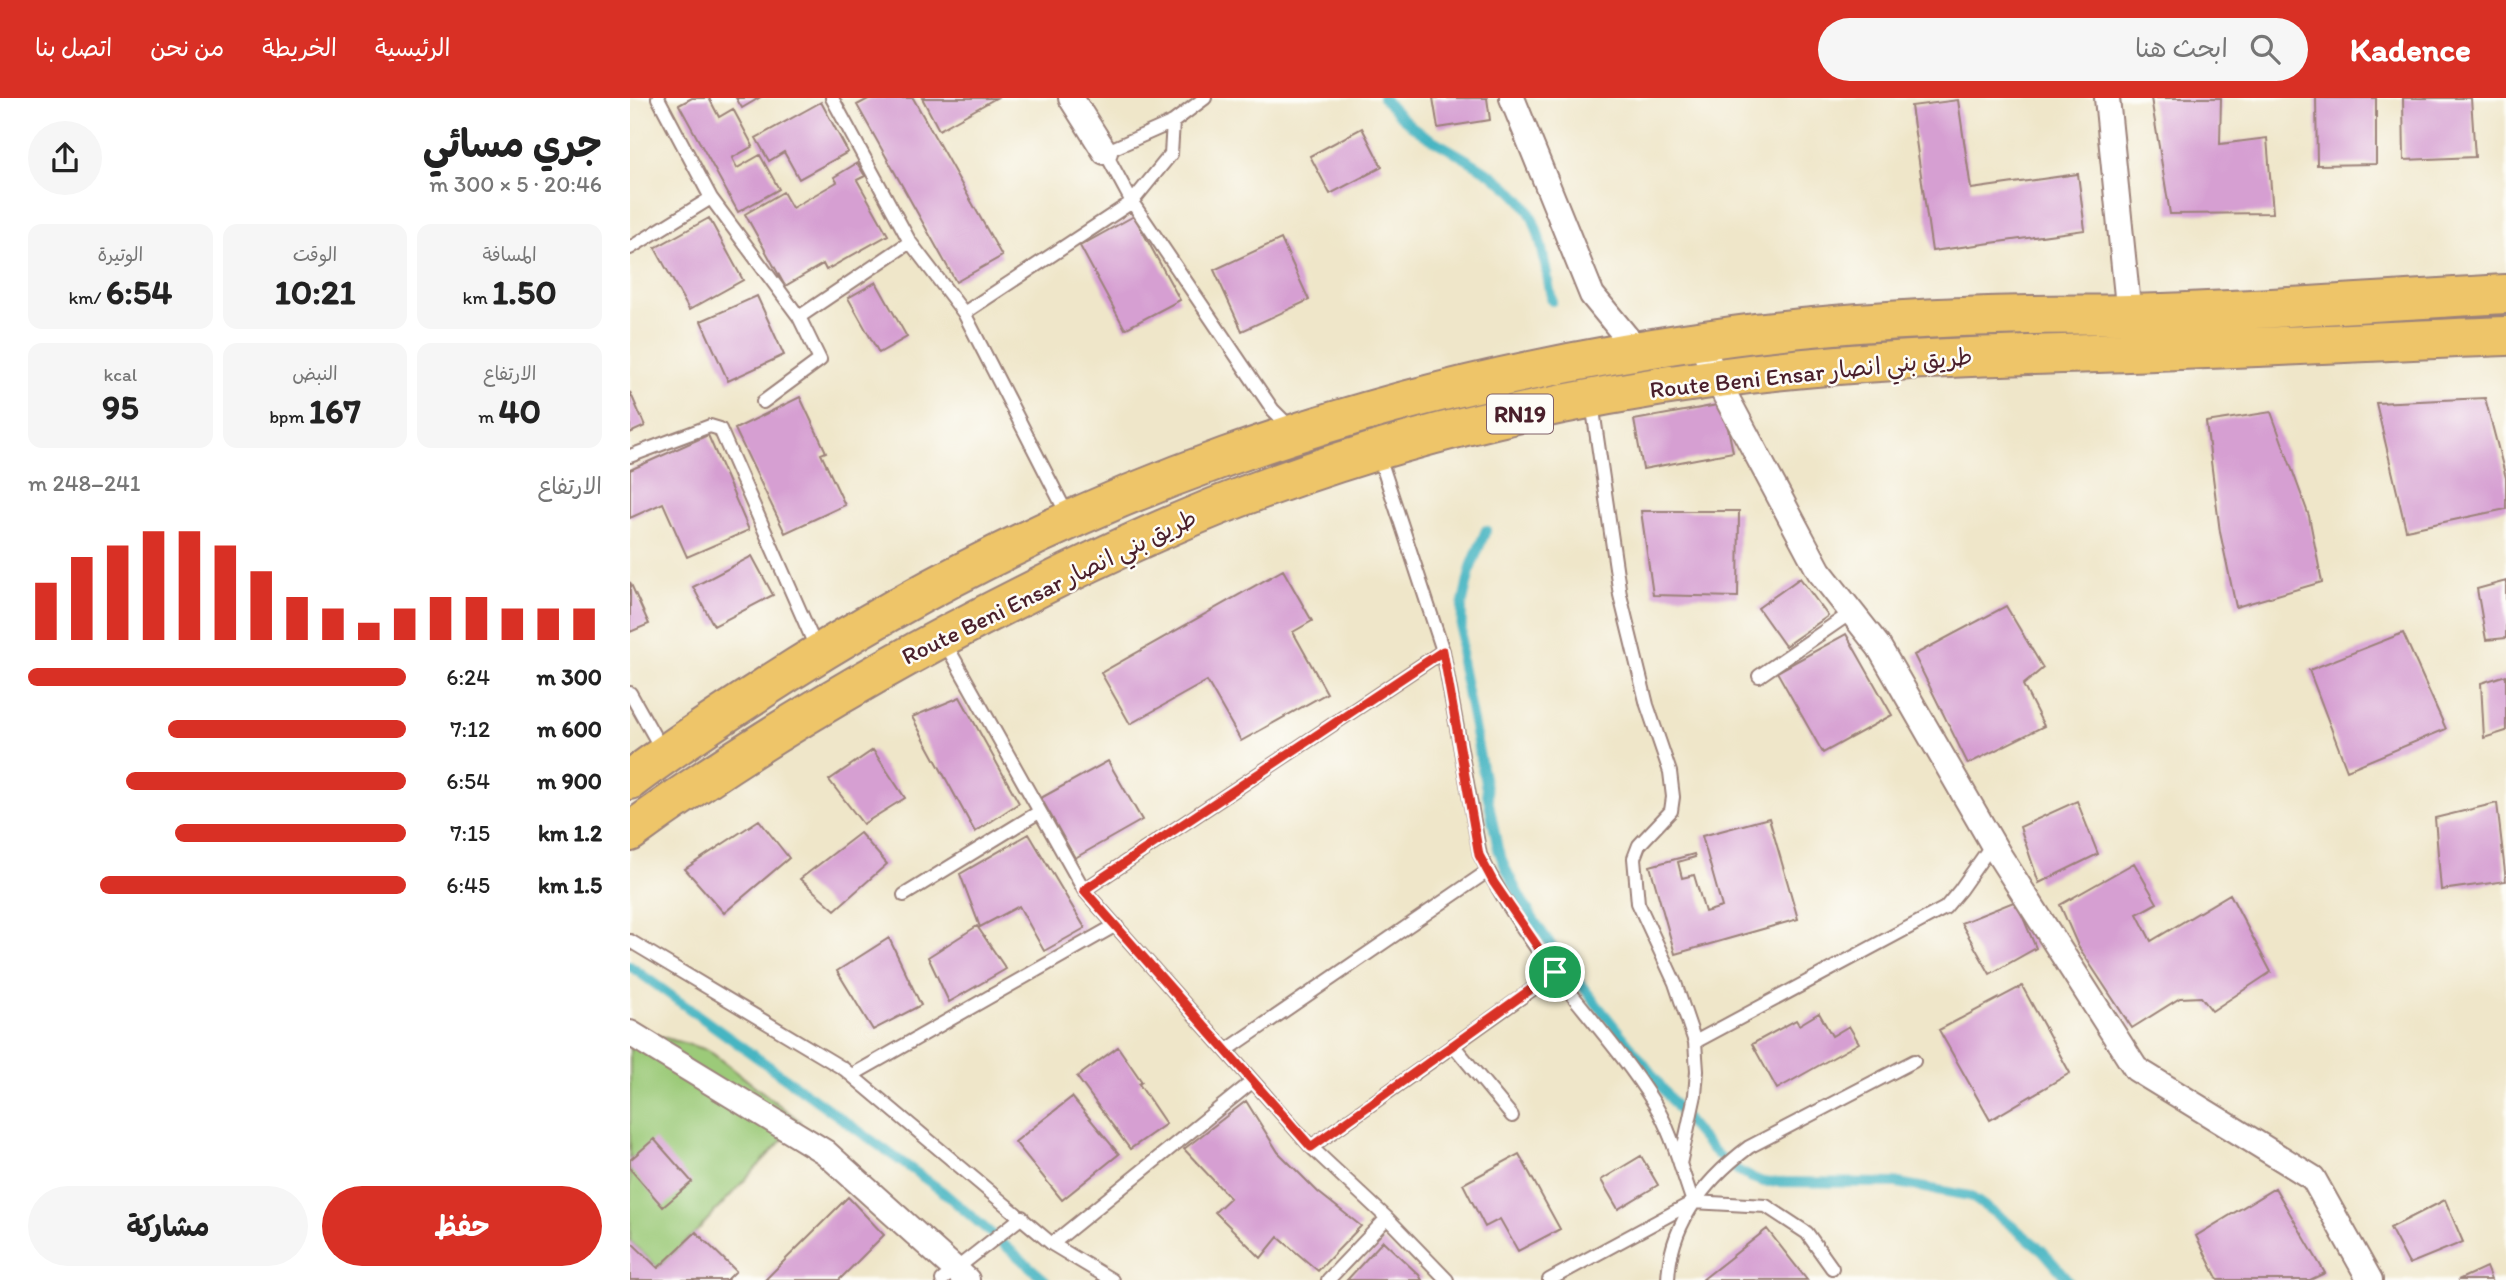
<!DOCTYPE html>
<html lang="ar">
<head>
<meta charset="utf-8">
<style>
	body { margin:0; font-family:Itim,"Playpen Sans Arabic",sans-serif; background:#f6f6f6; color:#222; direction:rtl; height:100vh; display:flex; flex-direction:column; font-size:26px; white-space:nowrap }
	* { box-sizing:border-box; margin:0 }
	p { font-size:23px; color:#767676 }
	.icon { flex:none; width:38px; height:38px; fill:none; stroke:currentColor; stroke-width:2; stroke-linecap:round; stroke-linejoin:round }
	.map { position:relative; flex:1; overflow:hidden; direction:ltr }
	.drawer { display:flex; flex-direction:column; background:#fff; width:630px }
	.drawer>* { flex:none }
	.pin { position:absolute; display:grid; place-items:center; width:60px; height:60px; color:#fff; margin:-30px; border:4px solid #fff; border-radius:50%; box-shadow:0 2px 7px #0007 }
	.round { display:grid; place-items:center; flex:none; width:74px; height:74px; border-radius:37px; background:#f6f6f6 }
	.head { display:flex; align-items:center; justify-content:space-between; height:119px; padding:0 28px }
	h1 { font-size:38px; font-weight:700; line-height:52px }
	.stats { display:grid; grid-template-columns:repeat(3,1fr); gap:10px; height:119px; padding:7px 28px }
	.stats div { display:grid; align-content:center; border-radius:14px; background:#f6f6f6; text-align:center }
	.stats b { font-size:35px; font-weight:700 }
	.stats small { font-size:19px; font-weight:400 }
	.stats p { font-size:19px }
	.chart { height:196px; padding:14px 28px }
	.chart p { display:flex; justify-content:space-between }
	.chart svg { width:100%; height:126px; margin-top:7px; stroke:#d93025; stroke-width:6 }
	.action { display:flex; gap:14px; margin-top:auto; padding:14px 28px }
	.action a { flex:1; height:80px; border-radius:42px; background:#d93025; color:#fff; font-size:28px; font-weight:700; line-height:80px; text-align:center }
	.action a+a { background:#f6f6f6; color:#222 }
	ul { padding:0 28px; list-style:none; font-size:23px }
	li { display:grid; grid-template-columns:112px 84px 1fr; align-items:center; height:52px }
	li i { height:18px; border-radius:9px; background:#d93025 }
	header { display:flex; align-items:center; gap:42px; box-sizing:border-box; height:98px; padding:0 35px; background:#d93025; color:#fff }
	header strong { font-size:33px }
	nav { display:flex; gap:38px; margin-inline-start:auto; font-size:24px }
	.search { width:490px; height:63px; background:#f6f6f6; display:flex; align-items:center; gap:18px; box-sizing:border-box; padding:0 24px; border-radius:38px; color:#767676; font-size:26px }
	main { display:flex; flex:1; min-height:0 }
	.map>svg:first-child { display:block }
	.green { fill:#9cca79; stroke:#737452; stroke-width:2 }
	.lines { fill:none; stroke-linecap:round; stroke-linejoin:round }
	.stream { stroke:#47b5c2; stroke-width:10 }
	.building { fill:#d69fd2 }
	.service-casing { stroke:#9c827a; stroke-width:16 }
	.minor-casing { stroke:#9c827a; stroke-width:28 }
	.trunk-casing { stroke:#9c827a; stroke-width:42 }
	.service { stroke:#fff; stroke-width:12 }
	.minor { stroke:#fff; stroke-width:24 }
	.trunk { stroke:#eec569; stroke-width:38 }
	.route-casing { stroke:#fff; stroke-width:14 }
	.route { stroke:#d93025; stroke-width:9 }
	.labels { text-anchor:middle; stroke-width:5; stroke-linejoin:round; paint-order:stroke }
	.shield { fill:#fdfcf7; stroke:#806168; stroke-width:2 }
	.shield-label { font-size:23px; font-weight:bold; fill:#4a1f2b }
	.street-label { font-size:24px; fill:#4a1f2b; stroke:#fdfcf7 }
</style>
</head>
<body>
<header>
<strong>Kadence</strong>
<div class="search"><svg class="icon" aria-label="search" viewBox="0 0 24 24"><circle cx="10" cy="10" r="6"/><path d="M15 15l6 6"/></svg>ابحث هنا</div>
<nav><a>الرئيسية</a><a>الخريطة</a><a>من نحن</a><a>اتصل بنا</a></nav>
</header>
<main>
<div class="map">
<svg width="1876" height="1182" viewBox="0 0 1876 1182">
	<rect width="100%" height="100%" fill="#fdfcf7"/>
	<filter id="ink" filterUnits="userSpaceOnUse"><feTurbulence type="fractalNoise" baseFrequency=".0143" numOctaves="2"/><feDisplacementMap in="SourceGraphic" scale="14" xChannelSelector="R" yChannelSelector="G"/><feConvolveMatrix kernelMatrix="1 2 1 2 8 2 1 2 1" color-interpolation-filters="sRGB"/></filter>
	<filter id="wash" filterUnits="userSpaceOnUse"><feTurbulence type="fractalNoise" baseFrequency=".00686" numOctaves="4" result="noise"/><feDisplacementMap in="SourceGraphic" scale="28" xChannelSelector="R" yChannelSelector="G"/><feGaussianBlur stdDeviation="1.57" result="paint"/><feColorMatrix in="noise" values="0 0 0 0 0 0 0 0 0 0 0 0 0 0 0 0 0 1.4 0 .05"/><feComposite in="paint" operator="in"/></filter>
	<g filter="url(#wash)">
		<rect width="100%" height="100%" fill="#efe6c9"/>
		<path class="green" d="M0,930L78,952L170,1023L66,1134L28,1170L0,1143Z"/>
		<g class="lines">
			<path class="stream" d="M753,0C765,13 777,26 793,36C825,56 875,78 897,110C912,133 916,176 922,203
				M856,432L841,469L832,508L831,563L868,751C895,827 962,898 1011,962C1035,992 1060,1031 1088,1057C1102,1070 1116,1079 1133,1084L1268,1085L1340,1098L1373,1121L1412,1152L1438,1182
				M0,868L312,1093L415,1182"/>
		</g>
		<g id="blocks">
			<path class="building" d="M62,0H79L89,19L103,11L123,48L102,60L107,70L130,57L149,91L108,114L49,7Z
				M106,0H129L112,10Z
				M240,0H283L372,158L326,184L227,7Z
				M292,0H366L309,32Z
				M803,0H857L860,22L808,30Z
				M1521,0H1591L1590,46L1637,40L1643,115L1540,116Z
				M1686,0H1746V66L1687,67Z
				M1773,0H1841L1845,59L1774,62Z
				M1328,2L1341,91L1448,76L1455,132L1302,153L1281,8Z
				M191,4L218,54L169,81L154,54L139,63L126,40Z
				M732,30L752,69L700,96L680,58Z
				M227,65L235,78L227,82L258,137L196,172L193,166L155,188L115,116L153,94L162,110L207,84L204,79Z
				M504,118L550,202L495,231L450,148Z
				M79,120L113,182L59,212L25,150Z
				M651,141L679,202L612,233L584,172Z
				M246,184L277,239L249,255L218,200Z
				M127,198L154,257L98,283L71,223Z
				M0,294L15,328L0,335Z
				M170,299L196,354L191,356L215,407L155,435L105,331Z
				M1855,300L1876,380V411L1776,432L1746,305Z
				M1093,306L1103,354L1013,371L1004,322Z
				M1641,314L1679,418L1692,484L1606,509L1590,434L1576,324Z
				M78,337L119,432L57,459L33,405L0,420V372Z
				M1011,413H1109L1108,499L1023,497Z
				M122,458L143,497L84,528L63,489Z
				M653,472L682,523L663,534L697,595L611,643L577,583L500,626L471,575Z
				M1170,480L1198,518L1155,548L1128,510Z
				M1876,483V540L1856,542L1847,491Z
				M0,484L19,526L0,534Z
				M1376,508L1413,570L1393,587L1414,628L1338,666L1284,557Z
				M1773,535L1816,631L1717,672L1679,572Z
				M1216,536L1262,617L1193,655L1147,574Z
				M1876,577V633L1854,640L1851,585Z
				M330,599L389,705L345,734L282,619Z
				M243,652L275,700L233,726L199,682Z
				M478,663L512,722L445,760L411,700Z
				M1447,703L1468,756L1409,785L1390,729Z
				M1867,705L1876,783L1811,792L1805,720Z
				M1139,720L1168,821L1045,856L1020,768L1064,756L1065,759L1048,764L1052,780L1064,777L1075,814L1092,809L1072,738Z
				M129,722L159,760L94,815L55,771Z
				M230,735L257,766L205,812L170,781Z
				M399,736L455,830L414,853L389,808L350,829L330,776Z
				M1504,765L1527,805L1507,816L1521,843L1600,796L1641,874L1582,913L1571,899L1550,900L1502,930L1448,848L1430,807Z
				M1386,803L1406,850L1360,876L1331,825Z
				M347,828L376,871L319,904L298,859Z
				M259,840L291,907L243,932L207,873Z
				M1392,888L1440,975L1360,1022L1309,932Z
				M1189,915L1202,938L1219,928L1229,945L1147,991L1122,946L1166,922L1169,927Z
				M488,949L512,984L509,986L536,1026L500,1051L447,979Z
				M442,999L489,1056L432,1102L385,1044Z
				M616,1003L648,1054L688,1094L731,1128L688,1173L648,1139L631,1160L585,1114L600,1100L554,1051Z
				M24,1041L62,1084L33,1109L0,1071V1062Z
				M889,1056L930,1131L888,1153L870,1121L855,1129L833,1086Z
				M1011,1058L1028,1087L988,1111L971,1082Z
				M1645,1090L1695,1175L1680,1182H1588L1566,1138Z
				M218,1099L254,1137L209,1182H135Z
				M1815,1102L1833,1144L1779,1166L1760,1130Z
				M1137,1131L1177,1182H1072Z
				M66,1134L106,1173L97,1182H0V1143L28,1170Z
				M753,1143L789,1177L792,1182H717Z
				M1856,1169L1861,1182H1828Z"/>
		</g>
	</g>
	<g filter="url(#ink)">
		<use href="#blocks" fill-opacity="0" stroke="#9c827a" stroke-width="2"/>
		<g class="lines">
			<g class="service-casing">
				<path id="service" d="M28,0L81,100L169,219L190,262L133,304
					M202,0L280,144L334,215L439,420
					M575,0L543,24L475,54L502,104L643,312L662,331
					M0,150L81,100
					M334,215L502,104L541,56L543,24
					M169,219L280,144
					M962,305L990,497L1017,607L1040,674L1043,699L1041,713L1009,747L1004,760L1008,805L1045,885L1065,944L1067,973L1065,997L1050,1066
					M748,355L813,553L850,757C871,799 898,840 927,878C960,920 996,960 1024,1005C1042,1034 1051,1071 1063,1104
					M0,358L80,328L90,331L188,554
					M314,543L454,792L681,1049L757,1120L817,1182
					M1129,578L1222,514
					M0,595L32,652
					M454,792L813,553
					M274,797L409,714
					M0,843L214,971L422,1146L482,1182
					M1065,944L1315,810L1330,792L1363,745
					M823,947L882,1018
					M597,952L858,773
					M222,977L486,827
					M681,1049L925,875
					M422,1146L623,983
					M312,1182L392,1119
					M698,1182L757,1120
					M919,1182L1063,1104L1136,1108L1177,1135L1202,1170
					M1038,1182C1040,1125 1075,1082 1119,1049L1284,963"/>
			</g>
			<g class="minor-casing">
				<path id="minor" d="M441,0L475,54
					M882,0L962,197L1008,253
					M1477,0L1500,228
					M1070,243L1086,280L1189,473L1249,549L1369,757L1506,971L1683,1080L1740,1182
					M0,935L195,1054L337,1182"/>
			</g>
			<g class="trunk-casing">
				<path id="trunk" d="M0,682C42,650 87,621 131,592C433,394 746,286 1102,238C1201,225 1301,219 1400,217C1433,216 1466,217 1499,216C1625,213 1750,203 1876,196
					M0,734C123,644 255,567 392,498C475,456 559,417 646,386C786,335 934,301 1081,281C1219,261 1359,258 1498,254C1624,250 1750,243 1876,238"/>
			</g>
			<use href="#service" class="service"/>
			<use href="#minor" class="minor"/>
			<use href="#trunk" class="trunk"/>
		</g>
	</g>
	<g class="lines" filter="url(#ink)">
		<g class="route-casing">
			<path id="route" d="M813,553L849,757L864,785L925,874L681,1049L454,792Z"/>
		</g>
		<use href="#route" class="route"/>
	</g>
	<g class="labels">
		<rect class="shield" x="857" y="296.5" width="66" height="39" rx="5"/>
		<g class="shield-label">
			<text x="890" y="324">RN19</text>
		</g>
		<g class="street-label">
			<text transform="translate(1181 275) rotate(-6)" y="8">Route Beni Ensar طريق بني انصار</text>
			<text transform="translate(419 489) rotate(-26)" y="8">Route Beni Ensar طريق بني انصار</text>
		</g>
	</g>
</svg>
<div class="pin" style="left:925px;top:874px;background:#1e9e55"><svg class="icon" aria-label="arrive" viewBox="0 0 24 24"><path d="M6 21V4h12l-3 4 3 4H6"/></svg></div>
</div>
<section class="drawer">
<div class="head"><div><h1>جري مسائي</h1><p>20:46 · 5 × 300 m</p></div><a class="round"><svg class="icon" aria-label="share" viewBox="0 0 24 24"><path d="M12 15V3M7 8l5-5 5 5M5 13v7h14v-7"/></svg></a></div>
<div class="stats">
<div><p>المسافة</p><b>1.50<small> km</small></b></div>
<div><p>الوقت</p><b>10:21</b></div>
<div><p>الوتيرة</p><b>6:54<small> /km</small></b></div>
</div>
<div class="stats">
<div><p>الارتفاع</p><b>40<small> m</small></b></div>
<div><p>النبض</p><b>167<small> bpm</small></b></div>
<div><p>kcal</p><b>95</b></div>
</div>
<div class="chart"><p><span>الارتفاع</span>241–248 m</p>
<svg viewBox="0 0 160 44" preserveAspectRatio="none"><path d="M5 44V24M15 44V15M25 44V11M35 44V6M45 44V6M55 44V11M65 44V20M75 44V29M85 44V33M95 44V38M105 44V33M115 44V29M125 44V29M135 44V33M145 44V33M155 44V33"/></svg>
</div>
<ul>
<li><b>300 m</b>6:24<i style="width:100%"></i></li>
<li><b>600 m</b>7:12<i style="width:63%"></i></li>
<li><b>900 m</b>6:54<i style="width:74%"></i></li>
<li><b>1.2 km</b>7:15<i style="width:61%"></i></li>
<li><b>1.5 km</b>6:45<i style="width:81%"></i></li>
</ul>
<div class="action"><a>حفظ</a><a>مشاركة</a></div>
</section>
</main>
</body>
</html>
